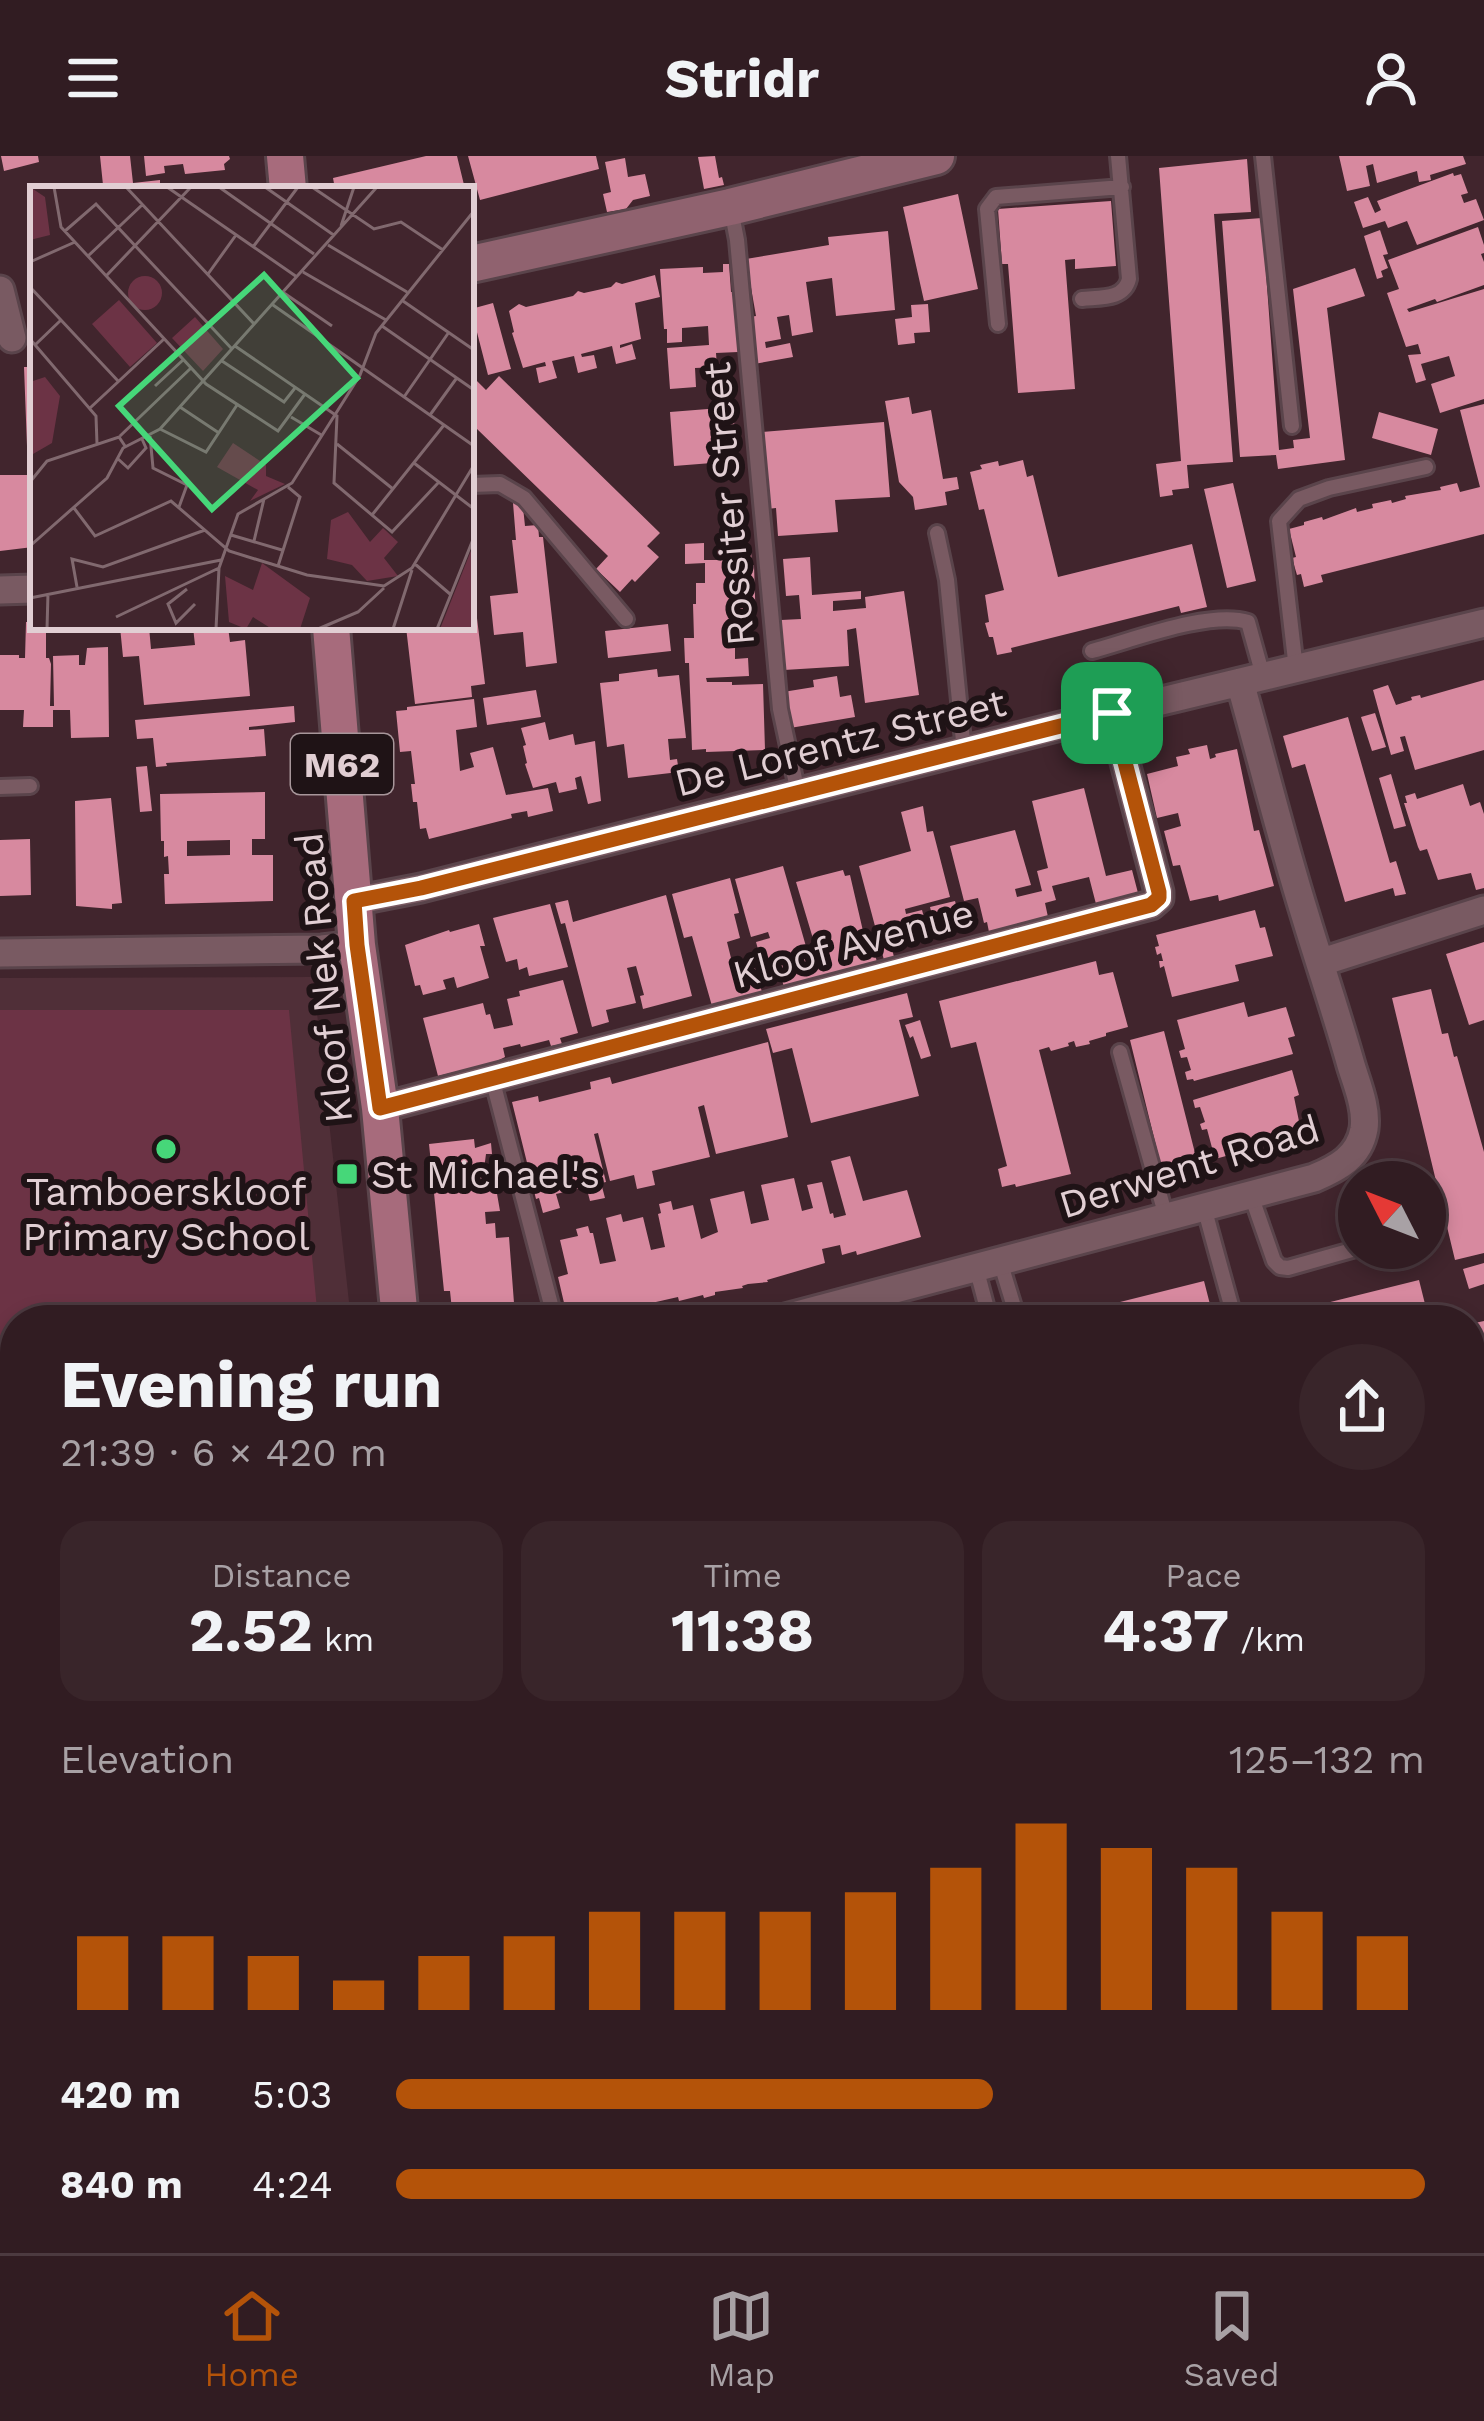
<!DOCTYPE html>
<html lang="en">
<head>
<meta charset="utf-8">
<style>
	body { margin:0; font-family:"Work Sans",sans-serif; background:#39252a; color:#f1f3f6; height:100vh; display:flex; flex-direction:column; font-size:45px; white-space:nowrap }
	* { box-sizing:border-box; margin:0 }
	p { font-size:39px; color:#a8a1a5 }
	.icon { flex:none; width:66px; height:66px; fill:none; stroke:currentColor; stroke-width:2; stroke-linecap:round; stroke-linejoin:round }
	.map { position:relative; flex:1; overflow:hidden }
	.details { position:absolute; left:0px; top:1149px; width:1485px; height:948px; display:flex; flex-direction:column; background:#311c22; border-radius:48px 48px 0 0; box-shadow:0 6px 18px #0003,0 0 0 3px #4c3a40 }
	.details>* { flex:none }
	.needle { width:78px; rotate:312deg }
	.tools { position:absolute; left:1338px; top:1005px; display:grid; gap:24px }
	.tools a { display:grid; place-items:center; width:108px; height:108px; border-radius:50%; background:#311c22; box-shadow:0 6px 18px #0003,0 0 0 3px #4c3a40; font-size:60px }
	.pin { position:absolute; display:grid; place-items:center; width:102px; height:102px; color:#fff; margin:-51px; border-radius:24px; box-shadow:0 6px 18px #0006 }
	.round { display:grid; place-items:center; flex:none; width:126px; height:126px; border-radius:63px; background:#39252a }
	.summary { display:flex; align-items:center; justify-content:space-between; height:204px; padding:0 60px }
	h1 { font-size:66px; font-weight:700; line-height:90px }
	.metrics { display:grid; grid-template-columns:repeat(3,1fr); gap:18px; height:204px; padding:12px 60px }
	.metrics div { display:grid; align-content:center; border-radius:30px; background:#39252a; text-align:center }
	.metrics b { font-size:60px; font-weight:700 }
	.metrics small { font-size:33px; font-weight:400 }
	.metrics p { font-size:33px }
	.chart { height:336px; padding:24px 60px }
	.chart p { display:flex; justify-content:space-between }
	.chart svg { width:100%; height:216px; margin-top:12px; stroke:#b45309; stroke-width:6 }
	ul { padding:0 60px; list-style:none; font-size:39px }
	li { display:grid; grid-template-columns:192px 144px 1fr; align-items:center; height:90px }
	li i { height:30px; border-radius:15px; background:#b45309 }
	header { display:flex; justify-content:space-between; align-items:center; height:156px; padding:0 60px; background:#311c22; font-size:54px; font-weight:700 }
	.tabs { display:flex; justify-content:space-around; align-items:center; height:168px; border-top:3px solid #4c3a40; background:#311c22; font-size:33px; color:#a8a1a5 }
	.tabs a { display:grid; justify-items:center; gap:6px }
	.tabs .selected { color:#b45309 }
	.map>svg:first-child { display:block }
	.built { fill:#502f38 }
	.green { fill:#6c3345 }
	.building { fill:#d7899f; fill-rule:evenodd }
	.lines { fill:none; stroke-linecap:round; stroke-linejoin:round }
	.lane-casing { stroke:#5a444b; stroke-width:20 }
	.street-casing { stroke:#5a444b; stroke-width:33 }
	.secondary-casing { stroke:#5a444b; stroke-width:42 }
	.primary-casing { stroke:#5a444b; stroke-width:42 }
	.lane { stroke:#795a62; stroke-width:14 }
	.street { stroke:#795a62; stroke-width:27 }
	.secondary { stroke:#90626f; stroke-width:36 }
	.primary { stroke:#a76b7c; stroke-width:36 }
	.route-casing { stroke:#fff; stroke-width:24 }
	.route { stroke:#b45309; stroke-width:15 }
	.poi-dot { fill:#46d779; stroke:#1f1316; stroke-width:4.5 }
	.labels { text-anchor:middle; stroke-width:12; stroke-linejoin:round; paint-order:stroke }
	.shield { fill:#1f1316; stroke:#a7969a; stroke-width:3 }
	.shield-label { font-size:36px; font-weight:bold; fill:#e1ced3 }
	.street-label { font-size:39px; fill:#e1ced3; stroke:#1f1316 }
	.poi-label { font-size:39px; fill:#e1ced3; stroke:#1f1316; text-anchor:start }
	.inset-road { fill:none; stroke:#81696f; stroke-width:3 }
	.view { fill:#46d779; fill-opacity:0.15; stroke:#46d779; stroke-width:6 }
	.inset-edge { fill:none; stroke:#e1ced3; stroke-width:6 }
</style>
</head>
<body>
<header><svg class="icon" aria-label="menu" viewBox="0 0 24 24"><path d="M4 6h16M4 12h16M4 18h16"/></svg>Stridr<svg class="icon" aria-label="person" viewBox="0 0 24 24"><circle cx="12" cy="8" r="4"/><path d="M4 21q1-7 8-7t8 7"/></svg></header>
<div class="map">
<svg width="1484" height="2097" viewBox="0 0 1484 2097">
	<rect width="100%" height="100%" fill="#41252d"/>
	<path class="built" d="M313,821L351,1164H15V1222L0,1223V822Z"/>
	<path class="green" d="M0,854H289L318,1164H15V1186H0Z
		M1484,1362V1647L1470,1651V1365Z
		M15,1737V2082H137C110,2093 72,2097 43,2097C29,2094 13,2082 0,2075V1738Z"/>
	<path class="building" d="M1,0H38L39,6L4,15Z
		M100,0H130L133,27L160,24V33H91L90,30L103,29Z
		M144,0H229L230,3L224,8L225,14L185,18L183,8L164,10L165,17L146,20Z
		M426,0H457L465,33H335L333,22Z
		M468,0H596L599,13L480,44Z
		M715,0L719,22L722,21L724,29L704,33L698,1Z
		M1339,0H1463L1466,8L1430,19L1431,24L1419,26L1417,15L1377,27L1373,8L1366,10L1370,30L1347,35Z
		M625,2L628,21L645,18L650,40L633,44L626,53L607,56L603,38L611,36L605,6Z
		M1247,3L1251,56L1214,58L1233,306L1187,309L1189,332L1172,334L1173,339L1160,341L1156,308L1181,305L1159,12Z
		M1453,17L1454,20L1461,18L1468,37L1461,39L1464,47L1476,43L1484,64L1417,89L1407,65L1388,72L1385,65L1363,72L1354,46L1368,41L1375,57L1381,54L1377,45Z
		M958,38L978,133L924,145L903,51Z
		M1111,45L1116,110L1075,113V103L1065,104L1075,233L1018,237L1008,108H1002L998,53Z
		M1262,62L1279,294L1294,292L1293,284L1310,282L1293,133L1355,112L1365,140L1327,152L1345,304L1278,313L1276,299L1240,301L1222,65Z
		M1478,71L1484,89V97L1481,98L1484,106V129L1437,146L1435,143L1407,153L1409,156L1484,133V243L1440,257L1431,228L1455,220L1449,200L1421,208L1426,224L1416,227L1408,199L1421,198L1418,188L1406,191L1387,137L1399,133L1388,104Z
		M1380,74L1388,98L1383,99L1388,112L1381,115L1383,121L1377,123L1364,80Z
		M888,75L895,154L836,160L832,122L806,126L813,176L792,180L789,159L777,161L781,183L765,186L766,192L790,187L793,201L754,208L752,194H755L750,161L756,160L746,103L829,89L828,81Z
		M723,108H729L731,136H734L738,196L716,197L717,211L695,212L696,231L670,233L667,192L709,189L708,170L682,172V186L667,187V173H664L660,113L703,111V117L723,116Z
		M655,119L660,141L635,147L641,183L620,189V192L632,188L636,203L616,208L612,190L581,198L582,201L594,199L597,212L578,217L574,200L552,205L557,222L539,227L536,212L546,210L545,206L523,212L512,177L514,176L509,155L519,148L526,151L573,140L578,135L584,137L611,131L616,126L622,128Z
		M493,147L511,213L488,219L471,153Z
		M928,148L930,176L914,177L915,187L898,189L895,163L912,161L911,149Z
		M24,211H33V290H27Z
		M471,219L486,234L499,220L660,377L647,390L659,401L635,426L632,423L620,436L596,413L608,400L476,272L471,277Z
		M909,241L912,258L931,254L943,323L957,321L959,333L945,336L947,349L915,354L913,341L899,326L885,245Z
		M1484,248V378L1321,419L1323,426L1304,431L1301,418L1297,419L1292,402L1296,401L1289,373L1304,369V366L1322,361L1323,364L1356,352L1357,356L1373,352L1372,348L1391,344L1392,347L1406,343L1405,340L1441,334L1440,331L1457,327L1460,336L1480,331L1460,254Z
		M733,251L737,305L674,310L670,256Z
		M1379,256L1438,273L1431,299L1372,282Z
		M884,266L890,341L835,344L838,376L778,380L776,352L767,353L761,276Z
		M1023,304L1027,321L1033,319L1058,421L1192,388L1207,451L1181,457L1179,450L1011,492L1012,496L997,499L993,481H989L985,467L989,466L985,439L1004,434L984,353L979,354L970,316L982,313L980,309L998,305L999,310Z
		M0,319H33V391L0,395Z
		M1233,327L1256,425L1227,432L1204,333Z
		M518,346L523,351L525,370L538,369L539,381H543L557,507L526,511L523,476L494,479L490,440L518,437L512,384H516L513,347Z
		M704,387V404H726V395L751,394L752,409H754L756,471L731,472L730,480H735V503L748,502L749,520L706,522L707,526H732V529L763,528L765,594L706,596V593L692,594L689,507H685L684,482H694L693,448H696V427H705V407L685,408V388Z
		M810,401L812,439L861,435V443L833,445V455L866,452L865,441L904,435L919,539L865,547L856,472L847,474L849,510L784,514L781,464L801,463L799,439L786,440L783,403Z
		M471,454H476L485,528L471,530L472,541L415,548L406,471H471Z
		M26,466H33V471H46V502H49L51,508L50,550H54L53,500L79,499V509H85L87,492L108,491L109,581L71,582L70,554H53V571H23L24,554H0V499H19V502H25Z
		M668,468L671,495L608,502L605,475Z
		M120,471H149L151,493L195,489L193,471H228L230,486L245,484L250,540L144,549L139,500L123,501Z
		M657,513L658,521L679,519L686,582L668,583L670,604L677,603L679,616L628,622L624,588L607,591L600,527L619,525V518Z
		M837,520L840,541L851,539L855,561L790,572L783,536L814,531L813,524Z
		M1484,524V594L1415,614L1405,580L1400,581L1404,595L1391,599L1373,534L1388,529L1396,549L1412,544L1411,541L1420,539L1421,542Z
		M536,534L541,561L487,569L483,542Z
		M474,543L477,571L456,574L460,615L474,611L470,597L493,591L506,639L548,632L553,655L528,661L527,655L511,658L512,662L429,683L426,672L420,673L417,646H413L411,628H415L411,595L400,596L396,555L407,554V551Z
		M294,550L295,566L249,571V574L264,573L266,600L166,607L167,610L156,611L153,582L137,583L135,564Z
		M1375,557L1386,591L1372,595L1361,561Z
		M1348,561L1390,707L1396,705L1406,738L1395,740L1393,732L1345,746L1305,608L1292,612L1283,580Z
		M545,566L549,584L573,578L575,589L595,585L601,645L588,648L581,620L575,622L577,633L559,637L556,626L533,632L525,608L527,607L523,590L526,589L521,572Z
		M1207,589L1210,603L1216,601L1215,598L1237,593L1254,675L1259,674L1274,730L1219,745L1218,739L1190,745L1180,709L1173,710L1164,675L1181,670L1178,657L1157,662L1147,618L1178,610L1176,601L1190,598L1188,593Z
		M147,610L152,655L140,656L136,611Z
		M1391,618L1406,670L1394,673L1379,622Z
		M1463,628L1470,650L1480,646L1484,658V732L1476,734L1471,717L1438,724L1427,693L1420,695L1418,691L1404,647H1407L1405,640L1415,637L1417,643Z
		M1084,632L1106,720L1132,714L1138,737L1096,748L1089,721L1052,730L1056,744L1045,747L1048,761L989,776L987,766L984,767L978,742L964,745L950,690L1015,674L1031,729L1015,733L1017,741L1042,735L1037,715L1048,712L1032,645Z
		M265,636V683H252V699H273V745L165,748L164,718H169L168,700L164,701V685H161L160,638ZM230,684V699L187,700V685Z
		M111,642L122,747L112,748V753L76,750L75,645Z
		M923,650L927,676L933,675L950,741L905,753L906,758L922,754L928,776L890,785L894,801L884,804L859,710L911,695L901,656Z
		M30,683L31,739L0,740V684Z
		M783,710L811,808L820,806L796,726L843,714L845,720L850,719L863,775L868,774L877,806L784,831L775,800L761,804L756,786L770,782L768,776L751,781L735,723Z
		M730,722L739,757L734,758L740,782L727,786L734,814L754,809L762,836L712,850L692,780L684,782L672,738Z
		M666,739L692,840L643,853L640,840L644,839L636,810L627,812L636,847L606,854L609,866L592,871L565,767L561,768L555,747L568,744L573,766Z
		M955,745L963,773L937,780L930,751Z
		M550,748L568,811L529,820L527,811L519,814L517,803L506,806L493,762Z
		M1255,754L1260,772L1265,771L1273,800L1235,809L1239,825L1172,841L1164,810L1160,812L1159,805H1163L1161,797L1157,799L1155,791L1159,790L1156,779Z
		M479,768L485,790H480L489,822L457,832L454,821L443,824L446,833L423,839L420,829L415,830L405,789L449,774L450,776Z
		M1484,786V864L1469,869L1446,798Z
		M1096,805L1099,819L1113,816L1128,871L1106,877V880L1089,885L1090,888L1076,891L1074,885L1068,887L1069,890L1051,895L1049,891L1039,894L1071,1018L1016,1031L1015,1028L1002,1031L998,1013L1007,1010L976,886L951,892L939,845Z
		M563,824L578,877L560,882L562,888L551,890L549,884L521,891L520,888L503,892L505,901L493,907L438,920L423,862L483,847L486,859L490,858L494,873L513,869L507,843L520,840L519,835Z
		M1431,833L1442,878L1448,877L1454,901L1457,900L1484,996V1097L1455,1104L1392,842Z
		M907,837L913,861L899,864L919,940L811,967L792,892L773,897L766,873Z
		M1244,846L1248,861L1286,851L1295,880L1288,882L1293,898L1194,925L1193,923L1187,924L1185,916L1191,914L1187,901L1181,902L1179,895L1185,893L1177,864Z
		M920,864L931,900L921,903L913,880L910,882L905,869Z
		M1164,875L1196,1001L1161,1010L1130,884Z
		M768,886L788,981L716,998L704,949L698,951L710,1001L652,1015L655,1029L637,1033L634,1019L610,1025L598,977L594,978L606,1026L601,1027L605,1042L590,1045L585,1026L580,1027L581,1032L556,1038L560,1052L543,1057L539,1042L536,1043L512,946L538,940L539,946L591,933L590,926L610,921L612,928Z
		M1292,914L1299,939L1294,941L1301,975L1279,981L1281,985L1215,1003L1207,973L1202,974L1200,968L1205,966L1200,951L1195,952L1193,944Z
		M474,983L475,992L491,987L492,998H486L484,1013L492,1012L493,1032H496L500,1055L485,1056L486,1068L495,1067L496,1082L509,1081L514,1147L497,1149L498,1159L525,1156L526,1164H453L450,1135H444L429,988Z
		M850,1000L863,1045L907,1034L921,1081L857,1099L856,1095L842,1099L840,1089L822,1093L825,1107L767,1124L768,1126L748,1128L742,1130L743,1132L715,1136V1139L704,1142L703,1139L679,1145L678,1141L647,1148L649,1155L610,1164H568L558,1121L568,1118L560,1084L578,1080L576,1073L588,1070L590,1077H593L600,1108L616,1105L606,1062L621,1058L623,1066L643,1061L651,1094L660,1092L665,1091L658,1058L661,1057L659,1048L671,1045L673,1054L693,1049L701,1083L718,1076L710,1043L744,1035L751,1068L769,1064L761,1029L794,1022L802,1055L813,1052L807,1029L822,1026L830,1058L833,1057L834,1062L846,1059L831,1005Z
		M1484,1107V1128L1469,1133L1463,1113Z
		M1419,1124L1429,1164H1283L1282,1158Z
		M1204,1125L1214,1164H1056V1162Z
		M1484,1165V1322L1470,1325V1168Z
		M15,1283V1384L0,1385V1284Z
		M0,1422H15V1497L0,1498Z
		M15,1529V1608H11L8,1547H0V1530Z
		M0,1629H15V1723H0Z
		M1484,1669V1728L1470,1732V1673Z
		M0,1766H4L6,1832H15V1884L0,1885Z
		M1484,1776V1822L1470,1823V1777Z
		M1484,1871V1920L1470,1898V1880Z
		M1470,1990H1474L1476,2004L1484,2003V2051L1470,2053Z
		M204,2082H214L218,2097H151Z
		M290,2082H359L355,2087L290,2090Z
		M844,2082H913L918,2093L908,2097H851Z
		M997,2082H1031L1038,2095L1003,2097Z
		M1354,2082H1423L1420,2090L1425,2092L1423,2097H1352L1356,2087L1370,2093L1371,2089Z"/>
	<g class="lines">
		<g class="lane-casing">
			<path id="lane" d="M1263,0L1292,270
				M731,53L737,84L780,553L798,637
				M1082,143C1100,141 1124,144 1129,123L1118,0
				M998,168L987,53L996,41L1122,31
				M471,329L500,328L524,342L626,463
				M937,377L947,424L964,595
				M1092,495C1133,484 1210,454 1248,466L1263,520
				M1296,513L1279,365L1299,343L1329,332L1426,311
				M0,631L30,630
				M1120,896L1166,1061
				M492,922L555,1164
				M1251,1039L1274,1105L1280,1111L1288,1112L1359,1092
				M1204,1051L1235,1164
				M1000,1105L1018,1164
				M976,1111L990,1164
				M1470,1839L1484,1838
				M1291,2097L1307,2082"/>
		</g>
		<g class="street-casing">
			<path id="street" d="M0,134L12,182
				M0,434L33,433
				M354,745L421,732L1112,557L1484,467
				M0,797L322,793L357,789
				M1322,806L1484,754
				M380,952L1151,749L1159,742V736L1112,557
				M778,1164L1314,1022C1338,1012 1359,1001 1364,973C1367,952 1357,929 1351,909C1337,859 1320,809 1305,759C1281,682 1262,604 1240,526
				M0,1256H15
				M256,2082L258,2097
				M514,2082L559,2097
				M1473,2097L1484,2088"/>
		</g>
		<g class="secondary-casing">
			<path id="secondary" d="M471,108L730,51L936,0"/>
		</g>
		<g class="primary-casing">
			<path id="primary" d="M285,0L288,33
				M331,471L357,789L380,952L400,1164
				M444,2097L451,2082"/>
		</g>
		<use href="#lane" class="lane"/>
		<use href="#street" class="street"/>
		<use href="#secondary" class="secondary"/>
		<use href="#primary" class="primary"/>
	</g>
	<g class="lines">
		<g class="route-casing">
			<path id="route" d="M1112,557L1159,736V742L1151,749L380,952L357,789L354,745L421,732Z"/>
		</g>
		<use href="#route" class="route"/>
	</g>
	<g class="poi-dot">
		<circle cx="166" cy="993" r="12"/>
		<rect x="335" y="1006" width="24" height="24" rx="6"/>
	</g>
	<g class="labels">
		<rect class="shield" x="291" y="578" width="102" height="60" rx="9"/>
		<g class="shield-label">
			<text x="342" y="621">M62</text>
		</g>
		<g class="street-label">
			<text transform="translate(728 348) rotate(-95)" y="14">Rossiter Street</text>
			<text transform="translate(840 586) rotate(-14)" y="14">De Lorentz Street</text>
			<text transform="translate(853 787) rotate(-15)" y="14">Kloof Avenue</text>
			<text transform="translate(323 822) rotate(-96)" y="14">Kloof Nek Road</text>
			<text transform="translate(1189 1010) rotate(-17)" y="14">Derwent Road</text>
		</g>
		<g class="poi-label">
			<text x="371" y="1032">St Michael's</text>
			<text x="166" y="1049" text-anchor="middle">Tamboerskloof<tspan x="166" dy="45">Primary School</tspan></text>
		</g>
	</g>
	<g transform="translate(30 30)">
		<rect width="444" height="444" fill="#41252d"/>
		<path d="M0,1L15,11L20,49L0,54ZM98 107a17 17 0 1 1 34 0a17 17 0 1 1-34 0ZM89,114L127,157L100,181L62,138ZM165,131L193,163L173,185L142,152ZM15,191L30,210L22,257L3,268L0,196ZM203,257L236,279V290L255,298L220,315L228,304L187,281ZM318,326L340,356L353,342L368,356L354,372L368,390L337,395L322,379L297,373L301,334ZM444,357V443H410ZM232,377L280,412L270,443H242L223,431L216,443L199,436L195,390L223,404Z" fill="#6c3345"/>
		<path class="inset-road" d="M24,1L31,41L176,198L248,245L275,208M96,1L225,139M137,1L267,91M189,1L284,68M235,1L305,50M282,1L344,43L371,36L413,64M311,40L324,1M35,45L66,18L202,163M298,59L377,106M223,61L268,1M58,70L112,19M0,76L45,56M273,86L356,134M178,88L206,49M77,89L161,1M0,101L89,196M254,107L302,140M373,115L444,164M243,119L444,260M352,140L444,204M0,153L66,230L67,258M5,159L31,134M205,160L307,230L304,297L362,346L408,297M192,175L254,216L265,202M125,200L153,174M374,211L419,146M150,221L189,247M60,222L134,153M400,229L426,193M261,231L293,250M130,243L176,266L207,219M90,250L161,182M120,250L123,282L157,299L149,321M307,258L363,303M87,272L98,282L116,262L112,253M384,277L444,323M0,296L17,275L89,251L95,260M44,322L65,350L141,315L199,365L277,389L354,400L382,382L444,279M342,329L414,239M201,349L252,364M224,355L234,313M0,360L77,292L93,262L130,243L347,1M385,378L420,408M248,380L270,311L258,301M47,401L42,373L73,381L175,344M157,403L138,418L146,437L165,418M0,412L191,374M86,431L189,382M17,443L18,407M186,443L189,382L208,328L262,297L330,189L346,147L444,25M288,443L328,426L354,402M363,443L382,384M407,443L444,351"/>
		<path class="view" d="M234,89L327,192L182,323L89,220Z"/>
		<rect width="444" height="444" class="inset-edge"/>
	</g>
</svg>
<div class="tools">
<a><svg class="needle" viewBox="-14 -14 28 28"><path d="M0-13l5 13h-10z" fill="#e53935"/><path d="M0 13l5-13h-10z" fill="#a8a1a5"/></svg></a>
</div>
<div class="pin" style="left:1112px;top:557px;background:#1e9e55"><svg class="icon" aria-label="arrive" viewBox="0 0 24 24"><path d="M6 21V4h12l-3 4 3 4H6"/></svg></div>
<section class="details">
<div class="summary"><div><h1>Evening run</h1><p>21:39 · 6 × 420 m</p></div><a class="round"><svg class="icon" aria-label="share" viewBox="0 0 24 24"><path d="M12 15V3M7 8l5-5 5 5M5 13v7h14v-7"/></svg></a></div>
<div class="metrics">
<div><p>Distance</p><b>2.52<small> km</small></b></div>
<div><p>Time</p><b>11:38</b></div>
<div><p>Pace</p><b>4:37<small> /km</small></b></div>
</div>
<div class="chart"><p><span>Elevation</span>125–132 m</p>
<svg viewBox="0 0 160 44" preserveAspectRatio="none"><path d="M5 44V29M15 44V29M25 44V33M35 44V38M45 44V33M55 44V29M65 44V24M75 44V24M85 44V24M95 44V20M105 44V15M115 44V6M125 44V11M135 44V15M145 44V24M155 44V29"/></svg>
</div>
<ul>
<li><b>420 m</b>5:03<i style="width:58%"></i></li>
<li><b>840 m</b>4:24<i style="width:100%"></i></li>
</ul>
</section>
</div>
<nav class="tabs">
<a class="selected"><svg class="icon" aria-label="home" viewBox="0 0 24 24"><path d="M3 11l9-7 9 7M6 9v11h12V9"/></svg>Home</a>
<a><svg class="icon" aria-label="map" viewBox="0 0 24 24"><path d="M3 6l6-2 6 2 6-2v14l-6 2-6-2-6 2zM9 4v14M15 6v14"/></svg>Map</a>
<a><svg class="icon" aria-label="saved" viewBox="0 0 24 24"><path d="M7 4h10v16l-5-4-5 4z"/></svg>Saved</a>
</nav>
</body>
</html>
